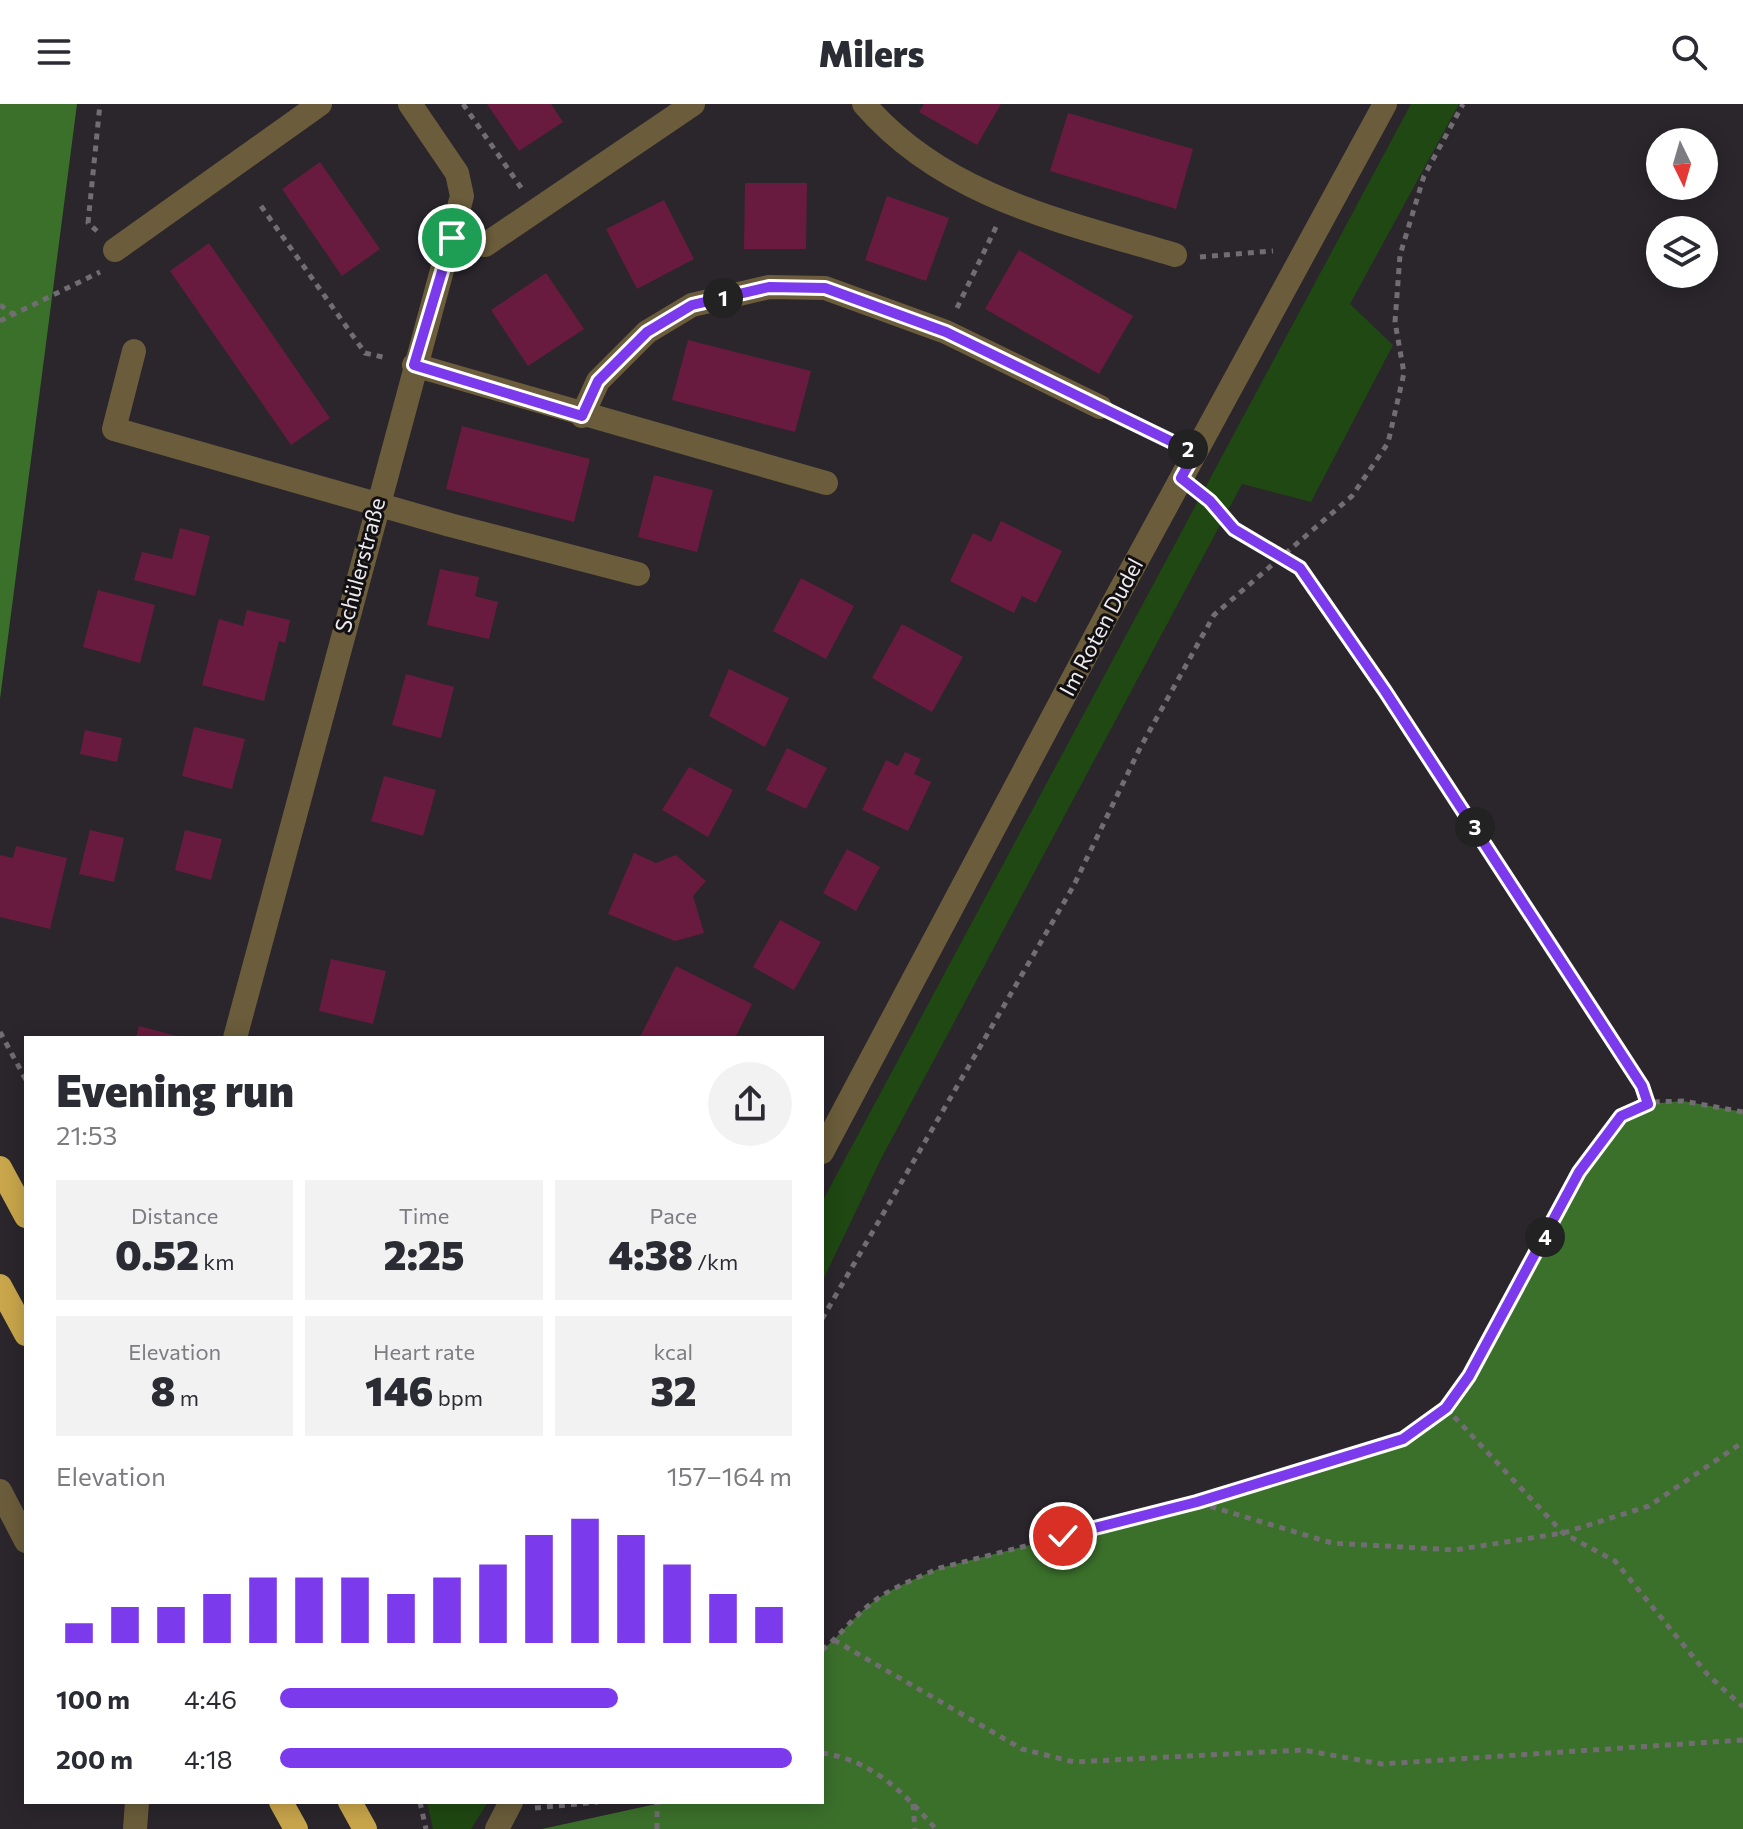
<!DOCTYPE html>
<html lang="en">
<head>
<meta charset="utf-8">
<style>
	body { margin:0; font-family:Commissioner,sans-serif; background:#f2f2f3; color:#2b2b33; height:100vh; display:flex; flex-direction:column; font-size:30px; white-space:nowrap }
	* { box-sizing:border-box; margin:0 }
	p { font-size:26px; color:#7c7c81 }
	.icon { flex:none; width:44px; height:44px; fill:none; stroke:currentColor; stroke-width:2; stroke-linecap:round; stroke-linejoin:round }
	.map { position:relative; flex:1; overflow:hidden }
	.panel { position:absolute; left:24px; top:932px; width:800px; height:768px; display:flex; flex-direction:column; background:#fff; border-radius:0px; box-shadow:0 4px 20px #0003 }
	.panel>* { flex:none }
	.needle { width:52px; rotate:175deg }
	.tools { position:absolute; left:1646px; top:24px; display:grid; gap:16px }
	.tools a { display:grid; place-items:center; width:72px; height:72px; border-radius:50%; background:#fff; box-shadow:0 4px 20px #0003; font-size:40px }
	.pin { position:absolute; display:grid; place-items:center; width:68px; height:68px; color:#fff; margin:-34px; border:4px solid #fff; border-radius:50%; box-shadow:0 2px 8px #0007 }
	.km { position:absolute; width:40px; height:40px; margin:-20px; border-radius:50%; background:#222; color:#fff; font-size:22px; line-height:40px; text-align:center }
	.round { display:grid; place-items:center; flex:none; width:84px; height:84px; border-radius:42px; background:#f2f2f3 }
	.overview { display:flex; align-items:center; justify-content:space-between; height:136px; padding:0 32px }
	h1 { font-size:44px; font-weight:800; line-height:60px }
	.metrics { display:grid; grid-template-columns:repeat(3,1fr); gap:12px; height:136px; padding:8px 32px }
	.metrics div { display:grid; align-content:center; border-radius:0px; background:#f2f2f3; text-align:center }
	.metrics b { font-size:40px; font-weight:800 }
	.metrics small { font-size:22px; font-weight:400 }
	.metrics p { font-size:22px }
	.chart { height:224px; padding:16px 32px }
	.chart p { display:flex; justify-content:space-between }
	.chart svg { width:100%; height:144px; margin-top:8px; stroke:#7c3aed; stroke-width:6 }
	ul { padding:0 32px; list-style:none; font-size:26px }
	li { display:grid; grid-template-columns:128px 96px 1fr; align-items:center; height:60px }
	li i { height:20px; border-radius:10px; background:#7c3aed }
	header { display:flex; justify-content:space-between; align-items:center; height:104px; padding:0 32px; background:#fff; font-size:36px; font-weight:800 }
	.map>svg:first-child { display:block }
	.green { fill:#1f4812 }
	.forest { fill:#3b702b }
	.building { fill:#691b3f }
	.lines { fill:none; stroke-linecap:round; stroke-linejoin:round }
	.path { stroke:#716d72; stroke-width:5; stroke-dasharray:6 6; stroke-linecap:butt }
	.minor { stroke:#6b5d3b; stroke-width:24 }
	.highway { stroke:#c9a64b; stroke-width:24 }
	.route-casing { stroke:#fff; stroke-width:16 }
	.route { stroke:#7c3aed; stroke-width:10 }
	.labels { text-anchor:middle; stroke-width:6; stroke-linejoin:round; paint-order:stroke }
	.street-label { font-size:22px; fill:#eeebef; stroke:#121012 }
</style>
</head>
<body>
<header><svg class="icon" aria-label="menu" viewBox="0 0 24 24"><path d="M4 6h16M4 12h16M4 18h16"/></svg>Milers<svg class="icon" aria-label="search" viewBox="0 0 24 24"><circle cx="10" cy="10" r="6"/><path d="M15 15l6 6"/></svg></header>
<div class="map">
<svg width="1743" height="1725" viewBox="0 0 1743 1725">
	<rect width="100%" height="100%" fill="#2a262c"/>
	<path class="green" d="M1411,0H1459L1350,200L1393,241L1311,398L1242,380L881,1055L822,1178V1098Z
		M427,1698H488L471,1725H433Z"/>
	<path class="forest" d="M0,0H77L0,595Z
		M1683,997L1743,1008V1725H542L665,1698H822V1546C840,1532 854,1512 873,1498C893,1483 917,1474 940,1464L1197,1398L1403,1335L1446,1304L1469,1272L1579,1068L1606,1029L1621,1012L1648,1000Z"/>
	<path class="building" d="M487,0H551L563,18L519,47Z
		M924,0H1001L977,41L919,8Z
		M1068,9L1193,45L1176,105L1050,67Z
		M320,58L380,145L342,172L282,85Z
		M745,79H807L806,145H744Z
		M887,92L949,114L926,177L865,156Z
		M664,96L694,155L637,185L606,125Z
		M209,139L330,314L291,341L170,167Z
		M1019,146L1133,212L1099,270L985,205Z
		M546,169L584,225L528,262L491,206Z
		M688,236L811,267L795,328L672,296Z
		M462,322L590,355L574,418L446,385Z
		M654,371L713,386L697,448L638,433Z
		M1001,417L1062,447L1036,499L1022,492L1014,509L950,477L973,429L991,438Z
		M180,424L210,432L195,492L134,476L142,448L172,455Z
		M440,465L479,473L475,492L498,498L489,535L427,521Z
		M801,474L854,502L826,555L773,527Z
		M98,486L155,501L140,559L83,543Z
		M247,506L290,516L285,539L279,537L264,597L202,581L219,515L243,522Z
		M902,520L963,553L932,608L872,574Z
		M729,565L789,594L765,643L709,612Z
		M406,570L454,583L441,634L392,621Z
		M194,623L245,635L232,685L182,672Z
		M85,626L122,634L117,658L80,650Z
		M787,644L827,664L806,705L766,686Z
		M905,648L921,655L914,670L931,678L908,727L862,706L886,656L898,662Z
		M689,663L733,686L708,733L662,706Z
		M384,672L436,686L423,732L371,717Z
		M90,726L124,734L114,778L79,770Z
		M185,726L222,735L211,776L175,766Z
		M16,742L67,754L50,825L0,813V751L13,754Z
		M847,745L880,763L856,807L823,789Z
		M634,749L656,759L676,751L706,777L693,792L704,829L675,837L608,810Z
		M780,816L821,838L794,886L753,863Z
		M331,855L386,867L373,920L319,907Z
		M676,862L752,900L735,934L640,933Z
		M139,922L181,933V934H136Z"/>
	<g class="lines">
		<path class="path" d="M463,0L522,85
			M261,102L365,249L387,254
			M97,127L88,119L100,0
			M1200,153L1273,147
			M0,201L13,210
			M957,204L996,123
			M0,217L100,168
			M1122,314L1172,336
			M1203,391L1234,425L1300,464L1385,587L1642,982L1648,1000
			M0,928L26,976
			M822,1215L1074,781L1140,644L1214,511L1352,392L1388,339L1404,269L1395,218L1400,151L1424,72L1463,0
			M1446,1304L1563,1429L1615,1457L1708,1571L1743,1603
			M1199,1399L1332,1439L1455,1446L1563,1429L1649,1402L1743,1338
			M834,1536L1022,1645L1074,1658L1303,1646L1382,1660L1743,1636
			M822,1546C840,1532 854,1512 873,1498C893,1483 917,1474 940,1464L1197,1398L1403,1335L1446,1304L1469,1272L1579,1068L1621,1012L1653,998L1683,997L1743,1008
			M822,1649C872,1656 904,1689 936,1725
			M420,1698L426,1725
			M913,1700L915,1725
			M535,1704L598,1698
			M657,1725V1698"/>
		<path class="minor" d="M864,0C944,93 1062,117 1175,151
			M452,134L485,141L693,0
			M115,146L320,0
			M134,247L114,325L450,421L638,470
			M414,261L826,379
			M582,312L598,277L647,228L692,201L769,183L825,184L946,228L1100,303
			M235,934L462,92L457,69L410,0
			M822,1048L1107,511L1385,0
			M0,1387L26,1437
			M135,1725L137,1698
			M497,1725L511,1698"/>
		<path class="highway" d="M0,1064L26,1112
			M0,1182L26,1230
			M281,1698L296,1725
			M350,1698L365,1725"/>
	</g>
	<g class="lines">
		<g class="route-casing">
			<path id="route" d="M452,134L414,261L582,312L598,277L647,228L692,201L769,183L825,184L946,228L1195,349L1181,374L1210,397L1234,425L1300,464L1385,587L1642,982L1648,1000L1621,1012L1579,1068L1469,1272L1446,1304L1403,1335L1197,1398L1063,1432"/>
		</g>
		<use href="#route" class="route"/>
	</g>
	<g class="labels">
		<g class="street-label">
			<text transform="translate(360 461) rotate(-75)" y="8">Schülerstraße</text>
			<text transform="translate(1101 523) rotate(-62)" y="8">Im Roten Dudel</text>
		</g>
	</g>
</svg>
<div class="tools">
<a><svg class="needle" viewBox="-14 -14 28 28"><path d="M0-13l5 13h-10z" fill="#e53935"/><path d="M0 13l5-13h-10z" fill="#7c7c81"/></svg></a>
<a><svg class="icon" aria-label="layers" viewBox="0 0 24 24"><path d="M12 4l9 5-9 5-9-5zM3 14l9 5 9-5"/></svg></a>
</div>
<div class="pin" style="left:452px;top:134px;background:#1e9e55"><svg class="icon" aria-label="arrive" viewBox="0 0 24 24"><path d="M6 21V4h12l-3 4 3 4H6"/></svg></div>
<div class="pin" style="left:1063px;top:1432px;background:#d93025"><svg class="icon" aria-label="check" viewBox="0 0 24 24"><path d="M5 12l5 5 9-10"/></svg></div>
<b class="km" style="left:723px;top:194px">1</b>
<b class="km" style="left:1188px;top:345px">2</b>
<b class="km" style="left:1475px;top:723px">3</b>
<b class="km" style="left:1545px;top:1133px">4</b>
<section class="panel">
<div class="overview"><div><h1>Evening run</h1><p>21:53</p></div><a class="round"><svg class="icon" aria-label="share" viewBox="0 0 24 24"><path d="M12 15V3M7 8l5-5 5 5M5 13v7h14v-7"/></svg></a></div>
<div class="metrics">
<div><p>Distance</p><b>0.52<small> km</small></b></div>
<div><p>Time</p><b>2:25</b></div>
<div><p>Pace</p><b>4:38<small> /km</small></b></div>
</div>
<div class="metrics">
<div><p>Elevation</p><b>8<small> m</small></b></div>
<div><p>Heart rate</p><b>146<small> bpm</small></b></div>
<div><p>kcal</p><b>32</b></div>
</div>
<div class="chart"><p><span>Elevation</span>157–164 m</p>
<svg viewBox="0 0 160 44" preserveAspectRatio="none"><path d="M5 44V38M15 44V33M25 44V33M35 44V29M45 44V24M55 44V24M65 44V24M75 44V29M85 44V24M95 44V20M105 44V11M115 44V6M125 44V11M135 44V20M145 44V29M155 44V33"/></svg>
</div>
<ul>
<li><b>100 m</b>4:46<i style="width:66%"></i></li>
<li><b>200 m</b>4:18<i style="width:100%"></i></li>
</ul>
</section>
</div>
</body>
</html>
